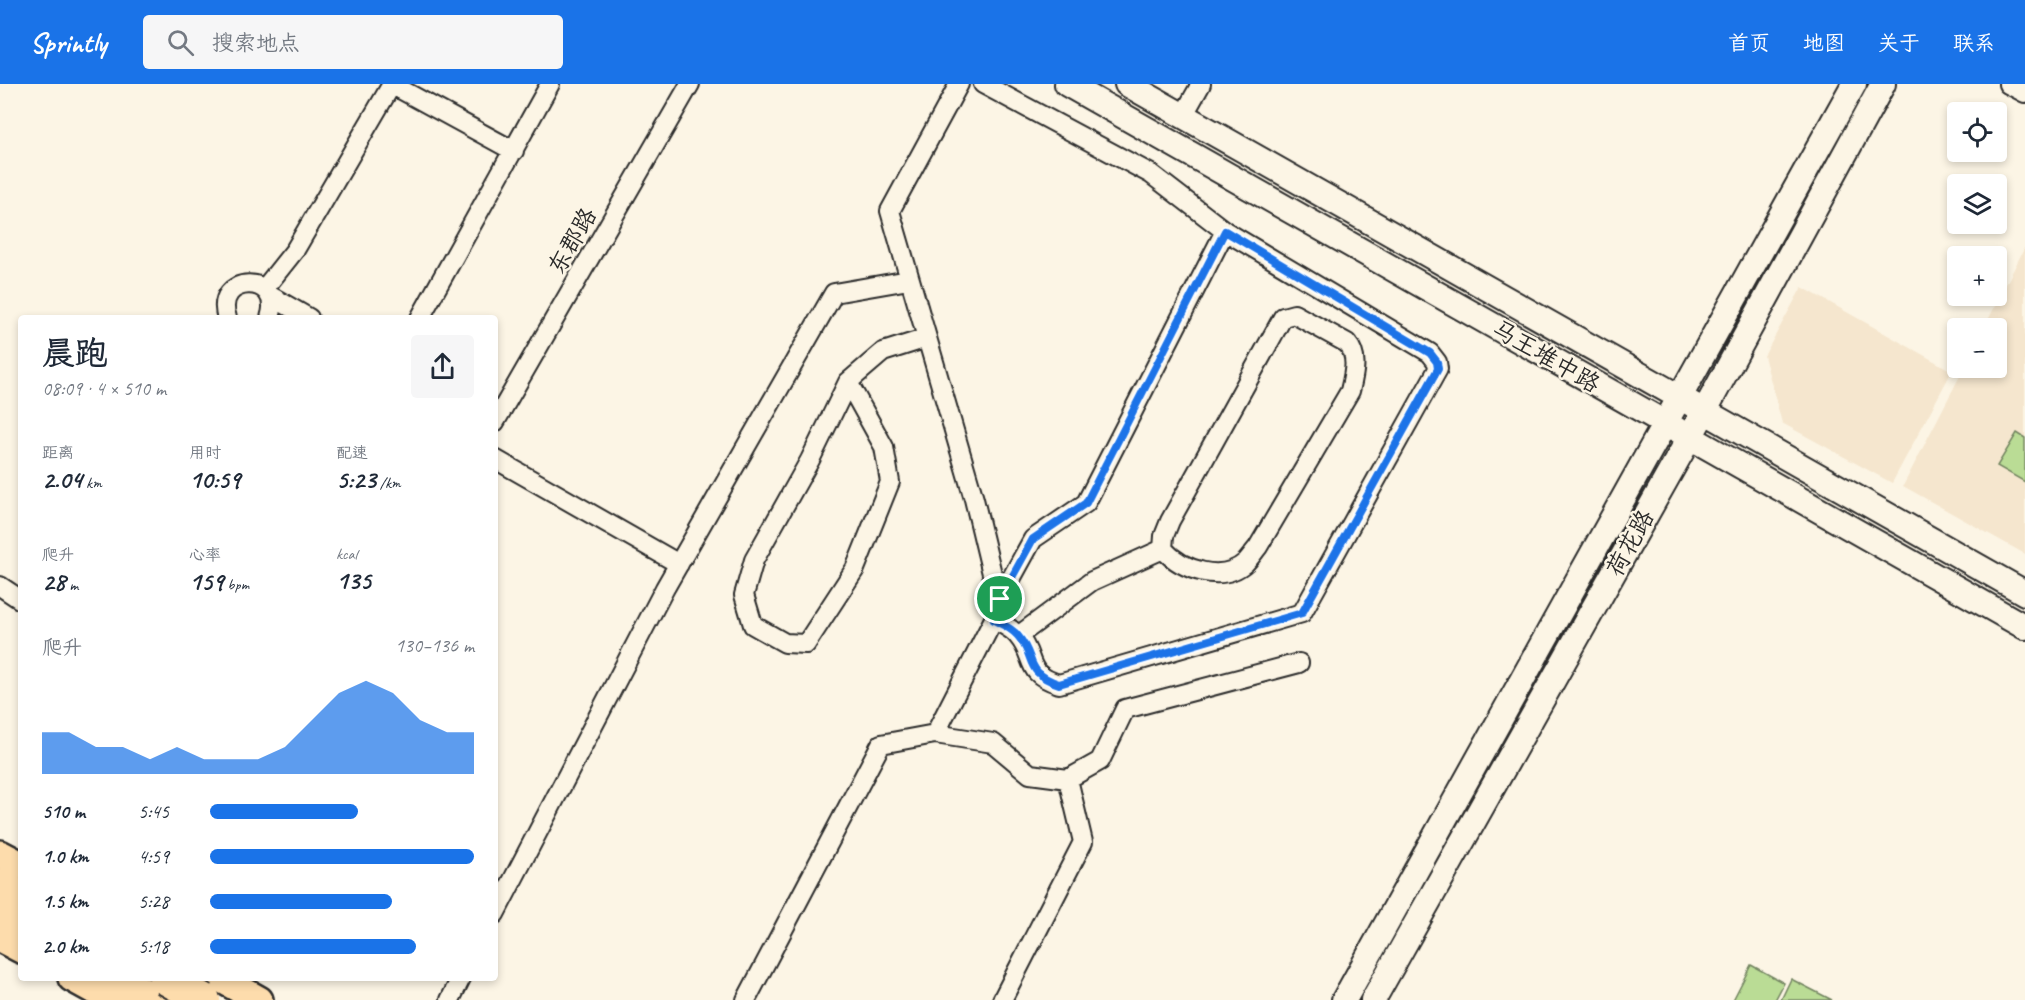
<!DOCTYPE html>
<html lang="zh">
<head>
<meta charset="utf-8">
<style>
	body { margin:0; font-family:Caveat,"LXGW WenKai TC",sans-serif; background:#f6f6f7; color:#1f2937; height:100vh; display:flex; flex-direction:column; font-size:22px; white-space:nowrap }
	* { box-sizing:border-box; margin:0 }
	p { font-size:20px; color:#747a83 }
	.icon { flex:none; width:33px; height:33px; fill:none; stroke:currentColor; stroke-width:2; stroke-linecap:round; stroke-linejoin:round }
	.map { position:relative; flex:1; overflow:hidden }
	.panel { position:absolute; left:18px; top:231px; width:480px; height:666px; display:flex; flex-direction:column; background:#fff; border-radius:6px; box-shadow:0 3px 9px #0003 }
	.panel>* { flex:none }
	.controls { position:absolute; left:1947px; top:18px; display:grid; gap:12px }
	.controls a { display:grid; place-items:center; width:60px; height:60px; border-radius:6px; background:#fff; box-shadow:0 3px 9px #0003; font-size:30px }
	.pin { position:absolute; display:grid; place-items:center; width:51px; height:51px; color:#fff; margin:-26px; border:3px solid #fff; border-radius:50%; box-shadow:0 2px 6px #0007 }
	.round { display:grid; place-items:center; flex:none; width:63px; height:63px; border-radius:6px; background:#f6f6f7 }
	.headline { display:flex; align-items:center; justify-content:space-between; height:102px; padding:0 24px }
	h1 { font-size:33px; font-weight:800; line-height:45px }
	.metrics { display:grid; grid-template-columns:repeat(3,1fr); gap:9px; height:102px; padding:6px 24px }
	.metrics div { display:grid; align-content:center }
	.metrics b { font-size:26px; font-weight:800 }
	.metrics small { font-size:16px; font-weight:400 }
	.metrics p { font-size:16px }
	.chart { height:168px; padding:12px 24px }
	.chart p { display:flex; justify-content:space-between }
	.chart svg { width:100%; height:108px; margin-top:6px; fill:#1a73e8; opacity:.7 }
	ul { padding:0 24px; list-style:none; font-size:20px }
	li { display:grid; grid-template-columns:96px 72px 1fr; align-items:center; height:45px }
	li i { height:15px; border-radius:8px; background:#1a73e8 }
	header { display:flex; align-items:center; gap:36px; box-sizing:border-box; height:84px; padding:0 30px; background:#1a73e8; color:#fff }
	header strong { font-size:28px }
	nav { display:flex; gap:33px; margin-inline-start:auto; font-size:21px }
	.search { width:420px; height:54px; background:#f6f6f7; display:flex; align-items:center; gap:15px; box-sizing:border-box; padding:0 21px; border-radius:6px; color:#747a83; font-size:22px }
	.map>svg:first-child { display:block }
	.built { fill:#f5e6ce }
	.grass { fill:#badc95; stroke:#728460; stroke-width:1.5 }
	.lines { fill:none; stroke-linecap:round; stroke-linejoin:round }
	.street-casing { stroke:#2b2b2b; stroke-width:22 }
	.secondary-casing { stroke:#2b2b2b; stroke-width:28 }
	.primary-casing { stroke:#2b2b2b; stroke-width:32 }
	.highway-casing { stroke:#2b2b2b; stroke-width:36 }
	.street { stroke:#fcf5e5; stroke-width:18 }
	.secondary { stroke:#fcf5e5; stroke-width:24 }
	.primary { stroke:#fddcac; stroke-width:27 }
	.highway { stroke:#fddcac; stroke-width:32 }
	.highway-bridge-casing { stroke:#2b2b2b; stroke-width:36; stroke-linecap:butt }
	.highway-bridge { stroke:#fddcac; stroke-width:32 }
	.route-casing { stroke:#fff; stroke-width:12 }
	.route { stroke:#1a73e8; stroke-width:8 }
	.labels { text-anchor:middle; stroke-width:5; stroke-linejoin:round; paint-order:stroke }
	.street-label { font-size:24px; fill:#2b2b2b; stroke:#fcf5e5 }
</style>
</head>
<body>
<header>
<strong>Sprintly</strong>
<div class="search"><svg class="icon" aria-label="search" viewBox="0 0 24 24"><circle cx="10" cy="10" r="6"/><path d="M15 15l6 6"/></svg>搜索地点</div>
<nav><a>首页</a><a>地图</a><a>关于</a><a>联系</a></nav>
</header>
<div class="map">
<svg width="2025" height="916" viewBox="0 0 2025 916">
	<rect width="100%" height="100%" fill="#fcf5e5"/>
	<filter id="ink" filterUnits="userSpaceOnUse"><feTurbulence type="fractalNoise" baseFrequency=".0167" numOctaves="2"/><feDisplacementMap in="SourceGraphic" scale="12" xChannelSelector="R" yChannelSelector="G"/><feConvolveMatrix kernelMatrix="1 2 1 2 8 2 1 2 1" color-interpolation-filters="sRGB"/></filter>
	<g filter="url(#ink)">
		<path class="built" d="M2025,163V470L1903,402L1964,284H1996V244H1984Z
			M1802,203L1952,287L1892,399L1782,339L1764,272Z"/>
		<path class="grass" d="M2017,349L2025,354V398L1997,382Z
			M1751,881L1784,899L1775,916H1733Z
			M1791,895L1832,916H1781Z"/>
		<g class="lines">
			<g class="street-casing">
				<path id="street" d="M391,0L514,67
					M983,0L1151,90L1225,147L1430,269L1437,278L1438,285L1302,529L1059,600C1023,589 1037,574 1018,552C1013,545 1002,540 995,536
					M2008,0L2025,9
					M1183,32L1201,0
					M264,205L295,166L392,0
					M269,211L309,234
					M227,234C212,190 285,188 270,234
					M420,234L550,0
					M848,298L884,363L890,398L855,485L806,560L785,559L753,541L744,511L754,476L810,376L848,298L883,268L927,254
					M495,338L690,0
					M495,375L679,480
					M0,502L21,516
					M1000,515L1033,455L1086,419L1225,147
					M1018,552L1092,497L1163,465L1164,452L1170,437L1283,233L1294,230L1347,259C1359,272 1354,290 1350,307L1258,463C1254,468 1250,474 1246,478C1222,500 1182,486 1163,465
					M935,650L993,659L1030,690L1068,695L1100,677L1125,625L1299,579
					M495,830L665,504L834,209L909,196
					M450,916L461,894
					M746,916L881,660L935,650L1000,523L974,415L890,127L959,0
					M1002,916L1083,758L1068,695"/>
			</g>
			<g class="secondary-casing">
				<path id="secondary" d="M1067,0L2025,543
					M1127,0L2025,509
					M1344,916L1854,0
					M1373,916L1704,328L1883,0"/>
			</g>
			<g class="primary-casing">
				<path id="primary" d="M0,770L21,781
					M0,854L21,865
					M72,894L112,916
					M220,894L259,916"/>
			</g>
			<g class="highway-casing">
				<path id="highway" d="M0,801L21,813
					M0,830L21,842
					M114,894L153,916"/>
			</g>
			<use href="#street" class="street"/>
			<use href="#secondary" class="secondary"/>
			<use href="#primary" class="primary"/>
			<use href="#highway" class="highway"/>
			<g class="highway-bridge-casing">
				<path id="highway-bridge" d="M165,894L204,916"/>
			</g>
			<use href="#highway-bridge" class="highway-bridge"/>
		</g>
	</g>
	<g class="lines" filter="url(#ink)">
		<g class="route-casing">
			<path id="route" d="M1225,147L1430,269L1437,278L1438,285L1302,529L1059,600C1023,588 1037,574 1018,552C1013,545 1002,540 994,536L1000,515L1033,455L1086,419Z"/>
		</g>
		<use href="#route" class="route"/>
	</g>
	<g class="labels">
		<g class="street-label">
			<text transform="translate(572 157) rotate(-60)" y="8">东郡路</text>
			<text transform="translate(1546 272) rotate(30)" y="8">马王堆中路</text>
			<text transform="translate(1630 459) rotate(-61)" y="8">荷花路</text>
		</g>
	</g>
</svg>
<div class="controls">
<a><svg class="icon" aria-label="locate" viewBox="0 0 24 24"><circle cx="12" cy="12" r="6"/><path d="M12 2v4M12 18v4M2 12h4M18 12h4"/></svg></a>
<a><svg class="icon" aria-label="layers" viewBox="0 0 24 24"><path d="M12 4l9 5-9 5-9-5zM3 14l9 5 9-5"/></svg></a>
<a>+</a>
<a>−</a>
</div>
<div class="pin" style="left:1000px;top:515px;background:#1e9e55"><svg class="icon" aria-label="arrive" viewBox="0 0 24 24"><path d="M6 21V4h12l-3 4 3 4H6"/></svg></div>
<section class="panel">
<div class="headline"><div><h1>晨跑</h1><p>08:09 · 4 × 510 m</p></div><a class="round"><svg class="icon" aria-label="share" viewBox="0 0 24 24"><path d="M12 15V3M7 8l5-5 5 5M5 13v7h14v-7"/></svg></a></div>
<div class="metrics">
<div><p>距离</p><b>2.04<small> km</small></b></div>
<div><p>用时</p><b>10:59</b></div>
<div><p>配速</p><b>5:23<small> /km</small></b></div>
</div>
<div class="metrics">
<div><p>爬升</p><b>28<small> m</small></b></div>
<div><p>心率</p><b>159<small> bpm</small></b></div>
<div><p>kcal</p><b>135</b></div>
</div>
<div class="chart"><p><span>爬升</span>130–136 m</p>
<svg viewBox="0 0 160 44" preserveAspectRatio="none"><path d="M0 44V27L10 27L20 33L30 33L40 38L50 33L60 38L70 38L80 38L90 33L100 22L110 11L120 6L130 11L140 22L150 27L160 27V44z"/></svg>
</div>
<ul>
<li><b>510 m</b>5:45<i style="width:56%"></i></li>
<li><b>1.0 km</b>4:59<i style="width:100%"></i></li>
<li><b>1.5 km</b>5:28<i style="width:69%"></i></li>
<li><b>2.0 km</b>5:18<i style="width:78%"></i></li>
</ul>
</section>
</div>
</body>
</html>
